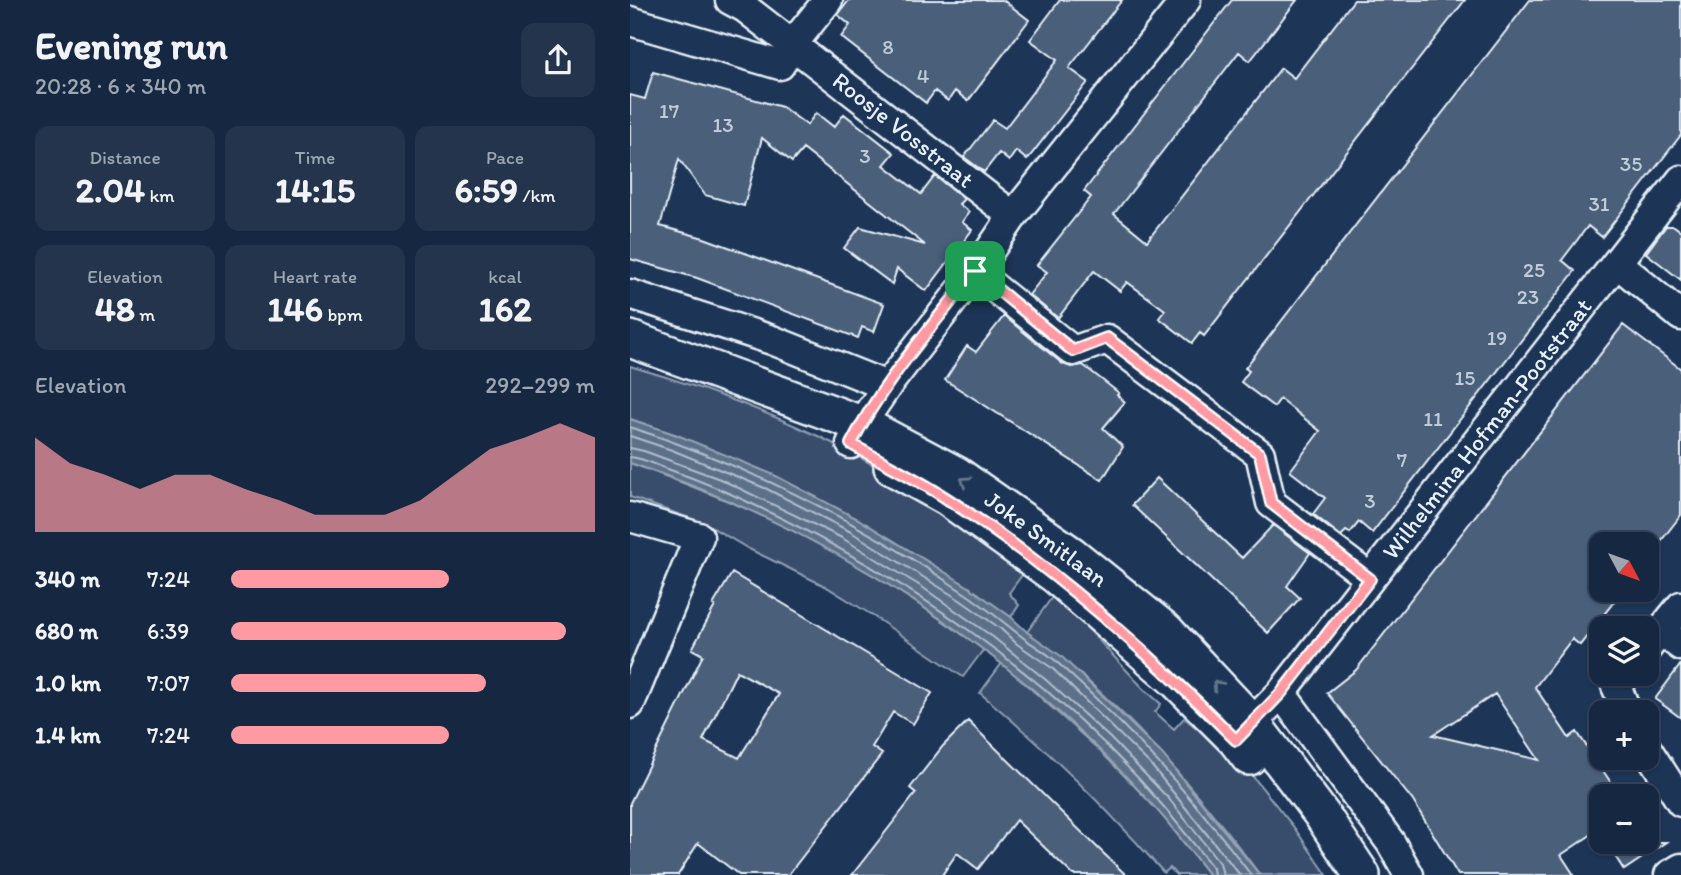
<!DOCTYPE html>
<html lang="en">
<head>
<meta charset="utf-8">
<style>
	body { margin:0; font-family:Itim,sans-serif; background:#23344c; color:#f1f3f6; height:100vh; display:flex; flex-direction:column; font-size:26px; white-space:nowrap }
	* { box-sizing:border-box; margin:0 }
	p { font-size:23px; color:#9ea6b1 }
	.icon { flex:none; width:38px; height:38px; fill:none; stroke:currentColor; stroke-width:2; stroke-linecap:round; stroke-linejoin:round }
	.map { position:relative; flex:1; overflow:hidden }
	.sheet { display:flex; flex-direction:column; background:#162841; width:630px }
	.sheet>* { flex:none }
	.needle { width:46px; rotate:131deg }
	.fabs { position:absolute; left:959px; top:532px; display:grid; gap:14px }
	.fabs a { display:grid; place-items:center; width:70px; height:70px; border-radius:14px; background:#162841; box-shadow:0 2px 5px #0004,0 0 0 2px #35445a; font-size:35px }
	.pin { position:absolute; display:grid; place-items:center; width:60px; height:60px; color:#fff; margin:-30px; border-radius:14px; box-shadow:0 4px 10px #0006 }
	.round { display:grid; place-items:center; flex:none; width:74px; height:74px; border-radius:14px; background:#23344c }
	.headline { display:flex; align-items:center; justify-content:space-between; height:119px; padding:0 35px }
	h1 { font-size:38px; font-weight:700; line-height:52px }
	.figures { display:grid; grid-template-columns:repeat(3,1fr); gap:10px; height:119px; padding:7px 35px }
	.figures div { display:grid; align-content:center; border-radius:14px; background:#23344c; text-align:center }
	.figures b { font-size:35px; font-weight:700 }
	.figures small { font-size:19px; font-weight:400 }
	.figures p { font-size:19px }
	.chart { height:196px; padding:14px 35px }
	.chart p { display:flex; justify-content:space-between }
	.chart svg { width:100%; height:126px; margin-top:7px; fill:#ff9aa2; opacity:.7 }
	ul { padding:0 35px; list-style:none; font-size:23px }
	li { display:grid; grid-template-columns:112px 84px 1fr; align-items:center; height:52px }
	li i { height:18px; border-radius:9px; background:#ff9aa2 }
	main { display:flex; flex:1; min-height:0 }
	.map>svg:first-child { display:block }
	.green { fill:#374d6c; stroke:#909fb2; stroke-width:2 }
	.water { fill:#5d7089; stroke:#95a4b5; stroke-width:2 }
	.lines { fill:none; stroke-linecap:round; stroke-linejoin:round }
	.shore { stroke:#b0bdcc; stroke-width:2 }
	.building { fill:#495e7a; stroke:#e8f1f8; stroke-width:2; fill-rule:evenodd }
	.minor-casing { stroke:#e8f1f8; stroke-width:33 }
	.tertiary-casing { stroke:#e8f1f8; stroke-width:40 }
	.minor { stroke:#1d3557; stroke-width:28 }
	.tertiary { stroke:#1d3557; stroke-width:35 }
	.oneway { stroke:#64778f }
	.route-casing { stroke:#fff; stroke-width:14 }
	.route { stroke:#ff9aa2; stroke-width:9 }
	.labels { text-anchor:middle; stroke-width:5; stroke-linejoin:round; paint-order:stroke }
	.number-label { font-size:21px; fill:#c0ccd8 }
	.street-label { font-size:24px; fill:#e8f1f8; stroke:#1d3557 }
</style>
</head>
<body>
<main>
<section class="sheet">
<div class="headline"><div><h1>Evening run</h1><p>20:28 · 6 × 340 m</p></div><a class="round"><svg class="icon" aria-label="share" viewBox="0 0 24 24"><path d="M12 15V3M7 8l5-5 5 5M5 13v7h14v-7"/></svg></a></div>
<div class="figures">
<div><p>Distance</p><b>2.04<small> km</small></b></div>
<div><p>Time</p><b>14:15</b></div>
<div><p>Pace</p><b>6:59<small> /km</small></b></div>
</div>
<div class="figures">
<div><p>Elevation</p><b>48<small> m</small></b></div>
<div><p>Heart rate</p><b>146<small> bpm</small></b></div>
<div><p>kcal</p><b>162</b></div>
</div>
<div class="chart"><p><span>Elevation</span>292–299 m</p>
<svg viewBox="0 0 160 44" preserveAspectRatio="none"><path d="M0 44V11L10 20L20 24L30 29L40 24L50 24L60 29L70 33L80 38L90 38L100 38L110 33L120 24L130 15L140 11L150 6L160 11V44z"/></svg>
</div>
<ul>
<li><b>340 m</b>7:24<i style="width:60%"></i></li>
<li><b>680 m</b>6:39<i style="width:92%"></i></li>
<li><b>1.0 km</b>7:07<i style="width:70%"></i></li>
<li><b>1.4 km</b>7:24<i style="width:60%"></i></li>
</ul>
</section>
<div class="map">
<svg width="1051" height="875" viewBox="0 0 1051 875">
	<rect width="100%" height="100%" fill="#1d3557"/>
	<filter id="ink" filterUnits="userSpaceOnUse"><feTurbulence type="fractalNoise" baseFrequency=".0143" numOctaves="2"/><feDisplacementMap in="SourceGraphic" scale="14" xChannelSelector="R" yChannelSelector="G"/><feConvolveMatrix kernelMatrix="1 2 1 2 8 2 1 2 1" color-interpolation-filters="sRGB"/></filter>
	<g filter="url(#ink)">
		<path class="green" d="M0,366C65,385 129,408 190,437C264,472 332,520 400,564L379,593L389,605L381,617L339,587L228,519L47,435L0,419Z
			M0,463C70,489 140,516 206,553C257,581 305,616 354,649L333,677L237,612L195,586L119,549L76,524L0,497Z
			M425,593L513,688L531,704L525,712L544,729L554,718L612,763L663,826L697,875H630C566,789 485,694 397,632Z
			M372,663L468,749L527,809L579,875H546L540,868L534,873C476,807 417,749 350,693Z"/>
		<path class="water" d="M0,419L47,435L144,475L228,519L339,587L381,617L397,632L431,656L533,755L630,875H579C562,853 545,830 526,809C385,651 201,530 0,463Z"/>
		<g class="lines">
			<path class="shore" d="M0,427C119,466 232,523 336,594C357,608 375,624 395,639C406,647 419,654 429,664C500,728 564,798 621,875
				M0,436L42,450L137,489L221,532L330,600L371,629L387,644L422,668L521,765L610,875
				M0,448L14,451L90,479L212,538L292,587L363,637L416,680L479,737L539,799L590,863L593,875
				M0,457C12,458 24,464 35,468C63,478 91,489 118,502C272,574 422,676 533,806C550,826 566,847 583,868L584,875"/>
		</g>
		<path class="building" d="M219,0H373L399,20L338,101L325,91L318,101L305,91L296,103L211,37L220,25L208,15Z
			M430,0H492L439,68L458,82L397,160L386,151L379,161L369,153L354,172L334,157L363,120L375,128L427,60L400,40Z
			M602,0H667L620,61L609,52L484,214L517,241L651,68L664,78L724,0H835L574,336L570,333L562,343L529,318L535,310L497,282L490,291L464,271L428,318L399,295L417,272L407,265L461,197L454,191Z
			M900,0H1051V135L972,237L958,226L932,260L945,271L742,533L729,522L720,533L716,531L711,536L683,514L695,498L660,471L690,431L650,399L644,407L611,382L619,371L615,368Z
			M23,72L152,107L177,125L186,113L204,127L214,114L264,153L254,165L291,194L305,176L334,199L329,204L339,212L332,222L342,230L296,291L267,269L262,284L214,248L230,227L295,245L173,149L162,162L132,138L114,206L75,195L49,159L30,226L74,238L254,304L244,332L232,327L228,338L67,278L0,259V95L15,99Z
			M1036,226H1044L1051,231V280L1016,253Z
			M374,316L433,364L441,367L453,365L489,393L487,395L495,402L473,428L493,447L472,480L315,380L337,346L346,352Z
			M993,325L1051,369V515L1017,559V544H971V590H993L950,645L942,639L905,687L939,738L947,732L990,796H971V828L931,855L944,875H828L783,801L697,693L726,670ZM865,694L909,760L803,735Z
			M527,478L612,558L643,525L680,553L657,586L670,598L638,633L502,505Z
			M102,573L302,693L283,724L263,712L242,747L252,754L158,875H109L68,843L48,875H0V803L73,655L62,649L85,606L83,605ZM107,671L149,694L109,758L73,740Z
			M1051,664V718L1025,699Z
			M338,721L470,850L496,875H443L386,820L348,869L327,853L312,875H222L286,793L280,788L313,746Z
			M976,842H1036L994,870Z"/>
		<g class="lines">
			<g class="minor-casing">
				<path id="minor" d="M100,0L115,8L383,216
					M0,21L150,65L162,45L198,0
					M987,263L1051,316
					M345,272L443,351L477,339L630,454L641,503L740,578
					M0,294L142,340L257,386
					M221,444L231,424L257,386L345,272L383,216L556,0
					M0,517L69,537L0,704
					M1031,631L1051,646
					M1017,648L1051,606
					M996,674L986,686L997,712
					M651,693L761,843L779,875
					M609,736L651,693L1051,180
					M1017,749L1051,802
					M1039,875L1051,868"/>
			</g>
			<g class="tertiary-casing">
				<path id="tertiary" d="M0,339L231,424L327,475L442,555L535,630L623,724L692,815L732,875
					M262,467L318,498L425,575L546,680L606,740L619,757"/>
			</g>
			<use href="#minor" class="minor"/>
			<use href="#tertiary" class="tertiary"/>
		</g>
		<defs><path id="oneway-chevron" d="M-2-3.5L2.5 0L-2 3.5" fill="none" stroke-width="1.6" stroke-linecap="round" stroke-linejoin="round" transform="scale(1.75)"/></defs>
		<g class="oneway">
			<use href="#oneway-chevron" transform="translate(335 481) rotate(-146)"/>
			<use href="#oneway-chevron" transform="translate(587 685) rotate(-133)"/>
		</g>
	</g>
	<g class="lines" filter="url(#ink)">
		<g class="route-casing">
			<path id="route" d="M345,271L443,351L477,338L630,454L641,503L740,579L651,693L606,740C517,651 424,568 319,500C288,479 254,463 221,444C253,381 302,327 345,271Z"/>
		</g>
		<use href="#route" class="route"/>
	</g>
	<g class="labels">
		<g class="number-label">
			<text x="258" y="54">8</text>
			<text x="293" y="83">4</text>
			<text x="39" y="118">17</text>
			<text x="93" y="132">13</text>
			<text x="235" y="163">3</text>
			<text x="1001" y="171">35</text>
			<text x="969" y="211">31</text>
			<text x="904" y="277">25</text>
			<text x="898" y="304">23</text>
			<text x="867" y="345">19</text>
			<text x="835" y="385">15</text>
			<text x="803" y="426">11</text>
			<text x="772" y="467">7</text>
			<text x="740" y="508">3</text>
		</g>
		<g class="street-label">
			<text transform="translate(273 130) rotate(38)" y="8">Roosje Vosstraat</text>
			<text transform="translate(857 429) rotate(-52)" y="8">Wilhelmina Hofman-Pootstraat</text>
			<text transform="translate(416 539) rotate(36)" y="8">Joke Smitlaan</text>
		</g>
	</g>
</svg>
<div class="fabs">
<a><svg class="needle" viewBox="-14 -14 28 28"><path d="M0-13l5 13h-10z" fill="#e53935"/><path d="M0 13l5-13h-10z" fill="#9ea6b1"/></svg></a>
<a><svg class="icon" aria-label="layers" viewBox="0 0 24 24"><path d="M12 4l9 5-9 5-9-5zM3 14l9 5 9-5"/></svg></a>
<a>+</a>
<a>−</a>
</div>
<div class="pin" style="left:345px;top:271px;background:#1e9e55"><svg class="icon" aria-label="arrive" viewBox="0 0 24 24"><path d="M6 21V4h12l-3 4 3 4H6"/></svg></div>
</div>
</main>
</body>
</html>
